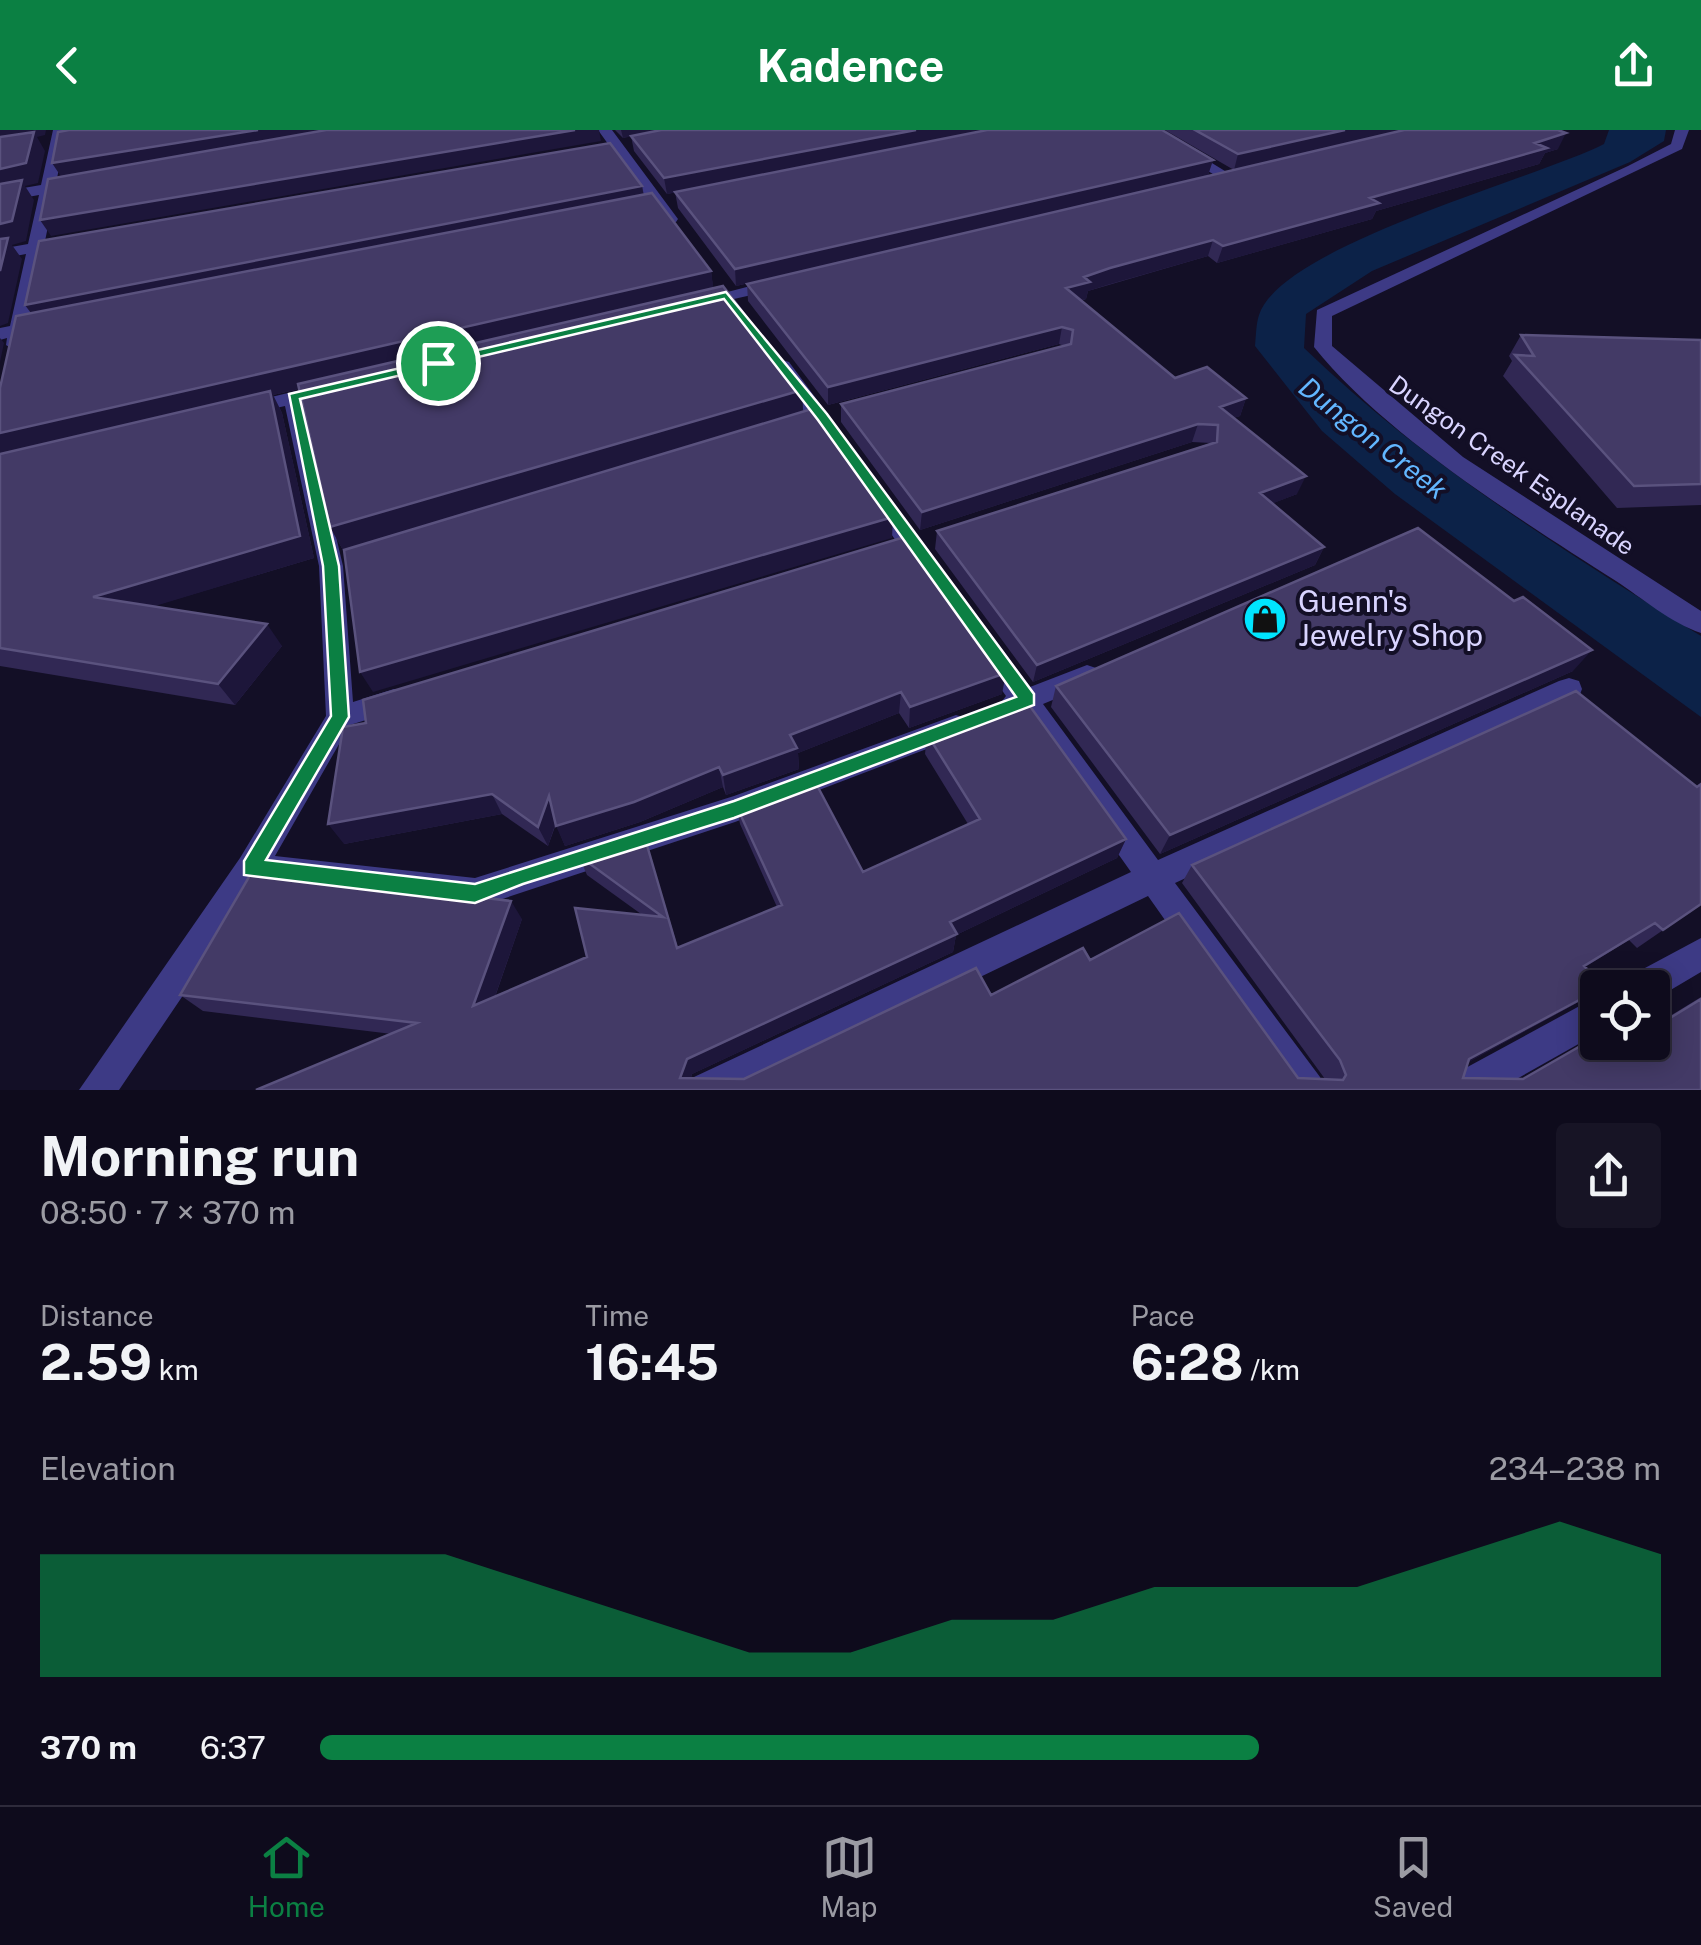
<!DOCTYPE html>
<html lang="en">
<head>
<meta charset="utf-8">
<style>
	body { margin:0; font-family:"Public Sans",sans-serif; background:#171425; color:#f1f3f6; height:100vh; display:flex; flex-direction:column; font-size:38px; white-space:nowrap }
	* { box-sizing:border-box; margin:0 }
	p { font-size:32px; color:#9b9ba3 }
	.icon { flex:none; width:55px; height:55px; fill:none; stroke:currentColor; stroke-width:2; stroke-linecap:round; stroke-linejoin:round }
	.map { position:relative; height:960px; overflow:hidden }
	.panel { display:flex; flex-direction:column; background:#0e0b1c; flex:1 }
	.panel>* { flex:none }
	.fabs { position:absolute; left:1580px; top:840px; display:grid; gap:20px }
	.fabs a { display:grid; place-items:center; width:90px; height:90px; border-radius:10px; background:#0e0b1c; box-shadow:0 5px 25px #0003,0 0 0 2px #2e2b3b; font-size:50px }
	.pin { position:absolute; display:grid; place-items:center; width:85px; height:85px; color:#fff; margin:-42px; border:5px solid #fff; border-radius:50%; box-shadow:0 2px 10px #0007 }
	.round { display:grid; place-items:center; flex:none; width:105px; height:105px; border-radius:10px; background:#171425 }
	.summary { display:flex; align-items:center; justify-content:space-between; height:170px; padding:0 40px }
	h1 { font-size:55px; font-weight:700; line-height:75px }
	.figures { display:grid; grid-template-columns:repeat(3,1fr); gap:15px; height:170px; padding:10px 40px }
	.figures div { display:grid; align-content:center }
	.figures b { font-size:50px; font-weight:700 }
	.figures small { font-size:28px; font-weight:400 }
	.figures p { font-size:28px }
	.chart { height:280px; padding:20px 40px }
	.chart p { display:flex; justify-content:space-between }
	.chart svg { width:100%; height:180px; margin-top:10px; fill:#0b8043; opacity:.7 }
	ul { padding:0 40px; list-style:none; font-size:32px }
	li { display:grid; grid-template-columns:160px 120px 1fr; align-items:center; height:75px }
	li i { height:25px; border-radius:12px; background:#0b8043 }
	header { display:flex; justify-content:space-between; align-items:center; height:130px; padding:0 40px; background:#0b8043; color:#fff; font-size:45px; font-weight:700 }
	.menu { display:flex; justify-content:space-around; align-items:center; height:140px; border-top:2px solid #2e2b3b; background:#0e0b1c; font-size:28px; color:#9b9ba3 }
	.menu a { display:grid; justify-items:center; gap:5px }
	.menu .active { color:#0b8043 }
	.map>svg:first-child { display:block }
	.water { fill:#0c2248 }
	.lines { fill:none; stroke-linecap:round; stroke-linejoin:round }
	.minor { fill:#3d3a85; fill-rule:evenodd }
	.wall { fill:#312854 }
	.shaded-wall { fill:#1d163a }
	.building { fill:#433a66; stroke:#5a527e; stroke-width:2.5 }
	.route { fill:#0b8043; stroke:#fff; stroke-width:2.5; fill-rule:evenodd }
	.labels { text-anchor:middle; stroke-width:8; stroke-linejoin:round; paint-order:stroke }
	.far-street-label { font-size:25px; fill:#d9d4ff; stroke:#130f26 }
	.far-water-label { font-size:28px; font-style:italic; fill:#62b6ff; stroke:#130f26 }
	.poi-label { font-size:30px; fill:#d9d4ff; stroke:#130f26; text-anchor:start }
</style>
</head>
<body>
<header><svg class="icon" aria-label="back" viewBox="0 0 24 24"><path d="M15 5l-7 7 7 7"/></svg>Kadence<svg class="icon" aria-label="share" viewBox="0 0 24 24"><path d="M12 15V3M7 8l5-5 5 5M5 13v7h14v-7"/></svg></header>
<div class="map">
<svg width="1701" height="960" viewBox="0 0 1701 960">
	<rect width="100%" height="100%" fill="#130f26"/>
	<path class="water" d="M1609,0H1666L1664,11L1630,32L1372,141L1306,184L1304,218C1423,333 1561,419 1701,506V587L1395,364L1322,301L1255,216C1256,206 1256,194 1259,185C1282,115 1535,49 1604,14Z"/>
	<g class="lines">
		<path class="minor" d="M53,0H67L56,53L76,50L83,54L55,62L45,111L71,106L79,111L43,121L29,192L43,190L52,195L27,204L22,219L15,221L6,215L7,208L0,210V198L10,196L26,124L0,129V119L28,114L39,65L0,72V62L41,55Z
			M598,0H612L678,89L676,92H664Z
			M1141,0H1158L1238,49L1226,52Z
			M1675,0H1689L1682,19L1332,186V216L1463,327L1701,481V503C1671,493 1642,468 1616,451C1521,390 1384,305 1314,217L1317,180L1628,36L1671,14Z
			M781,148L790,153L787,157L698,177L689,172Z
			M782,230L789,232L1030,557L1087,535L1096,538L1100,545L1096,552L1043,574L1158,730L1559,551L1569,548L1579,551L1582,559L1579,567L1175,753L1320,947L1325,960H1285L1148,766L746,960H689L694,947L1131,742L1019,584L1003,583L999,575L1006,566L772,236Z
			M333,252L343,258L340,262L304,271L343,436L353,572L394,559L404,562L408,570L404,578L350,595L275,726L475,748L734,666L956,585L966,588L970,596L966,604L735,692L475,778L259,753L119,960H79L240,728L326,586L319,436L285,276L245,285L235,279L238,275Z
			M1701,808V842L1652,871V858H1625L1630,846Z
			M1598,866V903L1497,960H1444L1449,947Z"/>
	</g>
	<path class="wall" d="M615,0H1162L1213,30L1208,45L736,156L678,78L675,62L707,56L667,64L634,21L631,6L623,8Z
		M1165,0H1558V19L1545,23L1539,34L1376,81L1372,89L1217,133L1208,126L1088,161L1086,169L1081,171L1175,248L1246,268L1240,286L1233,288L1297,364L1273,373L1324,417L1315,435L1033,552L935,419L937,401L1211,313L1192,312L920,400L841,292V274L1064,216L1059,214L828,275L748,171L747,154L1234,40Z
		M642,56L644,65L711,141L713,158L802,260L803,282L343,420L330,397L299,259L273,265L282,283L314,428L153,476L282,516L235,575L0,536V303L31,183L25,175Z
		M1521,205L1701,210V375L1617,378L1503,246L1512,231L1509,226Z
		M908,406L1002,564L909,598L899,583L798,623L799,639L726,665L723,657L640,692L565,716L556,694L548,716L502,684L344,714L366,593Z
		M1573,541L1160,724L1051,577L1056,556Z
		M927,604L1126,709L1117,728L956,805L953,822L692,944L691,948L744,949L1090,830L1298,948L1325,949L1182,753L1192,735L1701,774L1637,818L1629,810L1585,837L1584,845L1598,860L1573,875L1468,932L1463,948L1523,949L1652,912V897L1701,867V960H256L392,904L203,881L180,865L522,789L495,867L587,827L641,784L587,745L579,726L644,705L678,818L777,777L740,694L736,675L863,742L968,694L925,624Z"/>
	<path class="shaded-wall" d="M0,0H46L45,5L37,7L45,21L38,53L25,56L34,70L26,111L12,115L22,129L8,193L0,196Z
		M258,0H359L62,48L52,33Z
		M575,0H599L601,11L51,106L40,90Z
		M621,0H667L623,8Z
		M916,0H993L667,64L664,48Z
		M1345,0H1405L1234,40L1238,24Z
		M1566,3L1558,19L1545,23L1539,34L1376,81L1372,89L1217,133L1223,116Z
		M1213,30L1208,45L736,156L735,139Z
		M642,56L644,68L35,188L25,175Z
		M1213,110L1208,126L1107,155L1088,161L1086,169L1062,175L1066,158L1084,147L1110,138Z
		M711,141L714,162L273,265L282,283L314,428L112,489L93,467L0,329V303Z
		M1062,197L1059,214L828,275V257Z
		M0,208L4,213L0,232Z
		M802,260L803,282L343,420L330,397Z
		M1246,268L1240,286L1213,295L1220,277Z
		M1198,294L1192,312L920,400L922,382Z
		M1306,346L1297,364L1253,381L1260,363Z
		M893,387L892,408L373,562L360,542Z
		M1324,417L1315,435L1033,552L1037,535Z
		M267,494L282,516L235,575L218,554Z
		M1592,520L1573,541L1160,724L1170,705Z
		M1006,543L1002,564L909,598L910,577Z
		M901,562L899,583L798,623L799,639L726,665L723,645L790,605Z
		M719,637L723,657L640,692L565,716L556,696Z
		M492,664L502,684L344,714L328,694Z
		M549,666L558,686L548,716L538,697Z
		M1126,709L1117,728L956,805L953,822L692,944L687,960L680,948L687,929L950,792Z
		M511,771L522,789L486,892L473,876Z
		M1598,860L1573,875L1447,944L1469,929Z"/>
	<path class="building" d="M69,0H258L52,33L58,2Z
		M326,0H575L40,90L48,49Z
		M661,0H916L664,48L631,6Z
		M987,0H1162L1213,30L735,139L675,62Z
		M1195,0H1345L1238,24Z
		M1404,0H1558L1566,3L1535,13L1547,18L1370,68L1379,73L1223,116L1213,110L1110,138L1084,147L1090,152L1066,158L1175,248L1207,237L1246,268L1220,277L1306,346L1260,363L1324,417L1037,535L937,401L1217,312L1218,295L1198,294L922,382L841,274L1071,214L1073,200L1062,197L828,257L747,154Z
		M34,2L26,33L0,39V7Z
		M610,13L642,56L25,175L39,111Z
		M22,50L12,91L0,94V54Z
		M652,63L711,141L0,303V258L16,186Z
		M8,108L0,141V109Z
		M723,156L802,260L330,397L298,254Z
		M1521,205L1701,210V354L1634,356L1515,225L1534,226Z
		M270,261L300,406L93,467L267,494L218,554L0,518V324Z
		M815,278L893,387L360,542L344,420Z
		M1418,398L1514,471L1523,467L1592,520L1170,705L1056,556Z
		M908,406L1006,543L910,577L901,562L790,605L797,618L723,645L719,637L634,672L556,696L549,666L538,697L492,664L328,694L343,597L366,593L363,570Z
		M1576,561L1697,657L1701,654V774L1663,800L1655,793L1584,836L1590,842L1584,845L1598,860L1469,929L1463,948L1523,949L1598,906V912H1652V899L1701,869V960H256L417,893L180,865L253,740L511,771L473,876L587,827L575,778L663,787L579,726L644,705L677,818L782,775L736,675L812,646L863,742L980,689L927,604L1024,568L1126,709L950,792L957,804L687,929L680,948L744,949L976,838L991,865L1083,818L1090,830L1179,783L1298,948L1343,950L1346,945L1340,930L1192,735Z"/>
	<path class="route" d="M726,162L827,284L1034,564V575L734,688L523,754L475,773L244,745V731L331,586L323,436L289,264ZM724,169L818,290L1016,567L734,671L475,754L266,730L349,587L339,436L300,269Z"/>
	<defs>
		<g id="shop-disc" transform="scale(2.25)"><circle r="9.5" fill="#00e5ff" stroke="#130f26"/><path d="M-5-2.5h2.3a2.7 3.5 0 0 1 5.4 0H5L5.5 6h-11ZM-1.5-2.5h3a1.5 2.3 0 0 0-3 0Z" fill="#111"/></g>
	</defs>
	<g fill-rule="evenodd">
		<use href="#shop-disc" x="1265" y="489"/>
	</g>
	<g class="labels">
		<g class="far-street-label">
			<text transform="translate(1512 335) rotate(35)" y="9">Dungon Creek Esplanade</text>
		</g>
		<g class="far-water-label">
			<text transform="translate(1373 308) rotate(38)" y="10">Dungon Creek</text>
		</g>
		<g class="poi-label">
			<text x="1298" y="482">Guenn's<tspan x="1298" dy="34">Jewelry Shop</tspan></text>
		</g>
	</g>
</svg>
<div class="fabs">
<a><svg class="icon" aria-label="locate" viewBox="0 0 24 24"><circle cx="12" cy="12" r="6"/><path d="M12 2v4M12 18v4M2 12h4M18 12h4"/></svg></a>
</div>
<div class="pin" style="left:438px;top:233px;background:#1e9e55"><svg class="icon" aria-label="arrive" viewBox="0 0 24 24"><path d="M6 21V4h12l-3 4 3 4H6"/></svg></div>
</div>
<section class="panel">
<div class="summary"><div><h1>Morning run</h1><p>08:50 · 7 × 370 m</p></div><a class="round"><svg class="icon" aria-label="share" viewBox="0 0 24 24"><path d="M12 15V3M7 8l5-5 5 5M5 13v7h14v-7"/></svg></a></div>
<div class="figures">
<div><p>Distance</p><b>2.59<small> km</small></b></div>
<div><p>Time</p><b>16:45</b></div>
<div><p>Pace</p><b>6:28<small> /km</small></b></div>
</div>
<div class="chart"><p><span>Elevation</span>234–238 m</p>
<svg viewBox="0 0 160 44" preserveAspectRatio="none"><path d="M0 44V14L10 14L20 14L30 14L40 14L50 22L60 30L70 38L80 38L90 30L100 30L110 22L120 22L130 22L140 14L150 6L160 14V44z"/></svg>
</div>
<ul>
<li><b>370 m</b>6:37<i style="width:70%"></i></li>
</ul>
</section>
<nav class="menu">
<a class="active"><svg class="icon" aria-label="home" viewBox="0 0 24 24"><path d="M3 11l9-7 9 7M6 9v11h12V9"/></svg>Home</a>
<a><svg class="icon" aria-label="map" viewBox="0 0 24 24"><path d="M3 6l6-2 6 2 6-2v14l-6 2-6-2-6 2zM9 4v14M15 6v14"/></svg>Map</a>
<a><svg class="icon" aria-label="saved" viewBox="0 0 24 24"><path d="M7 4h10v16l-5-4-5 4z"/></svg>Saved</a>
</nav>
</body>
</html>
